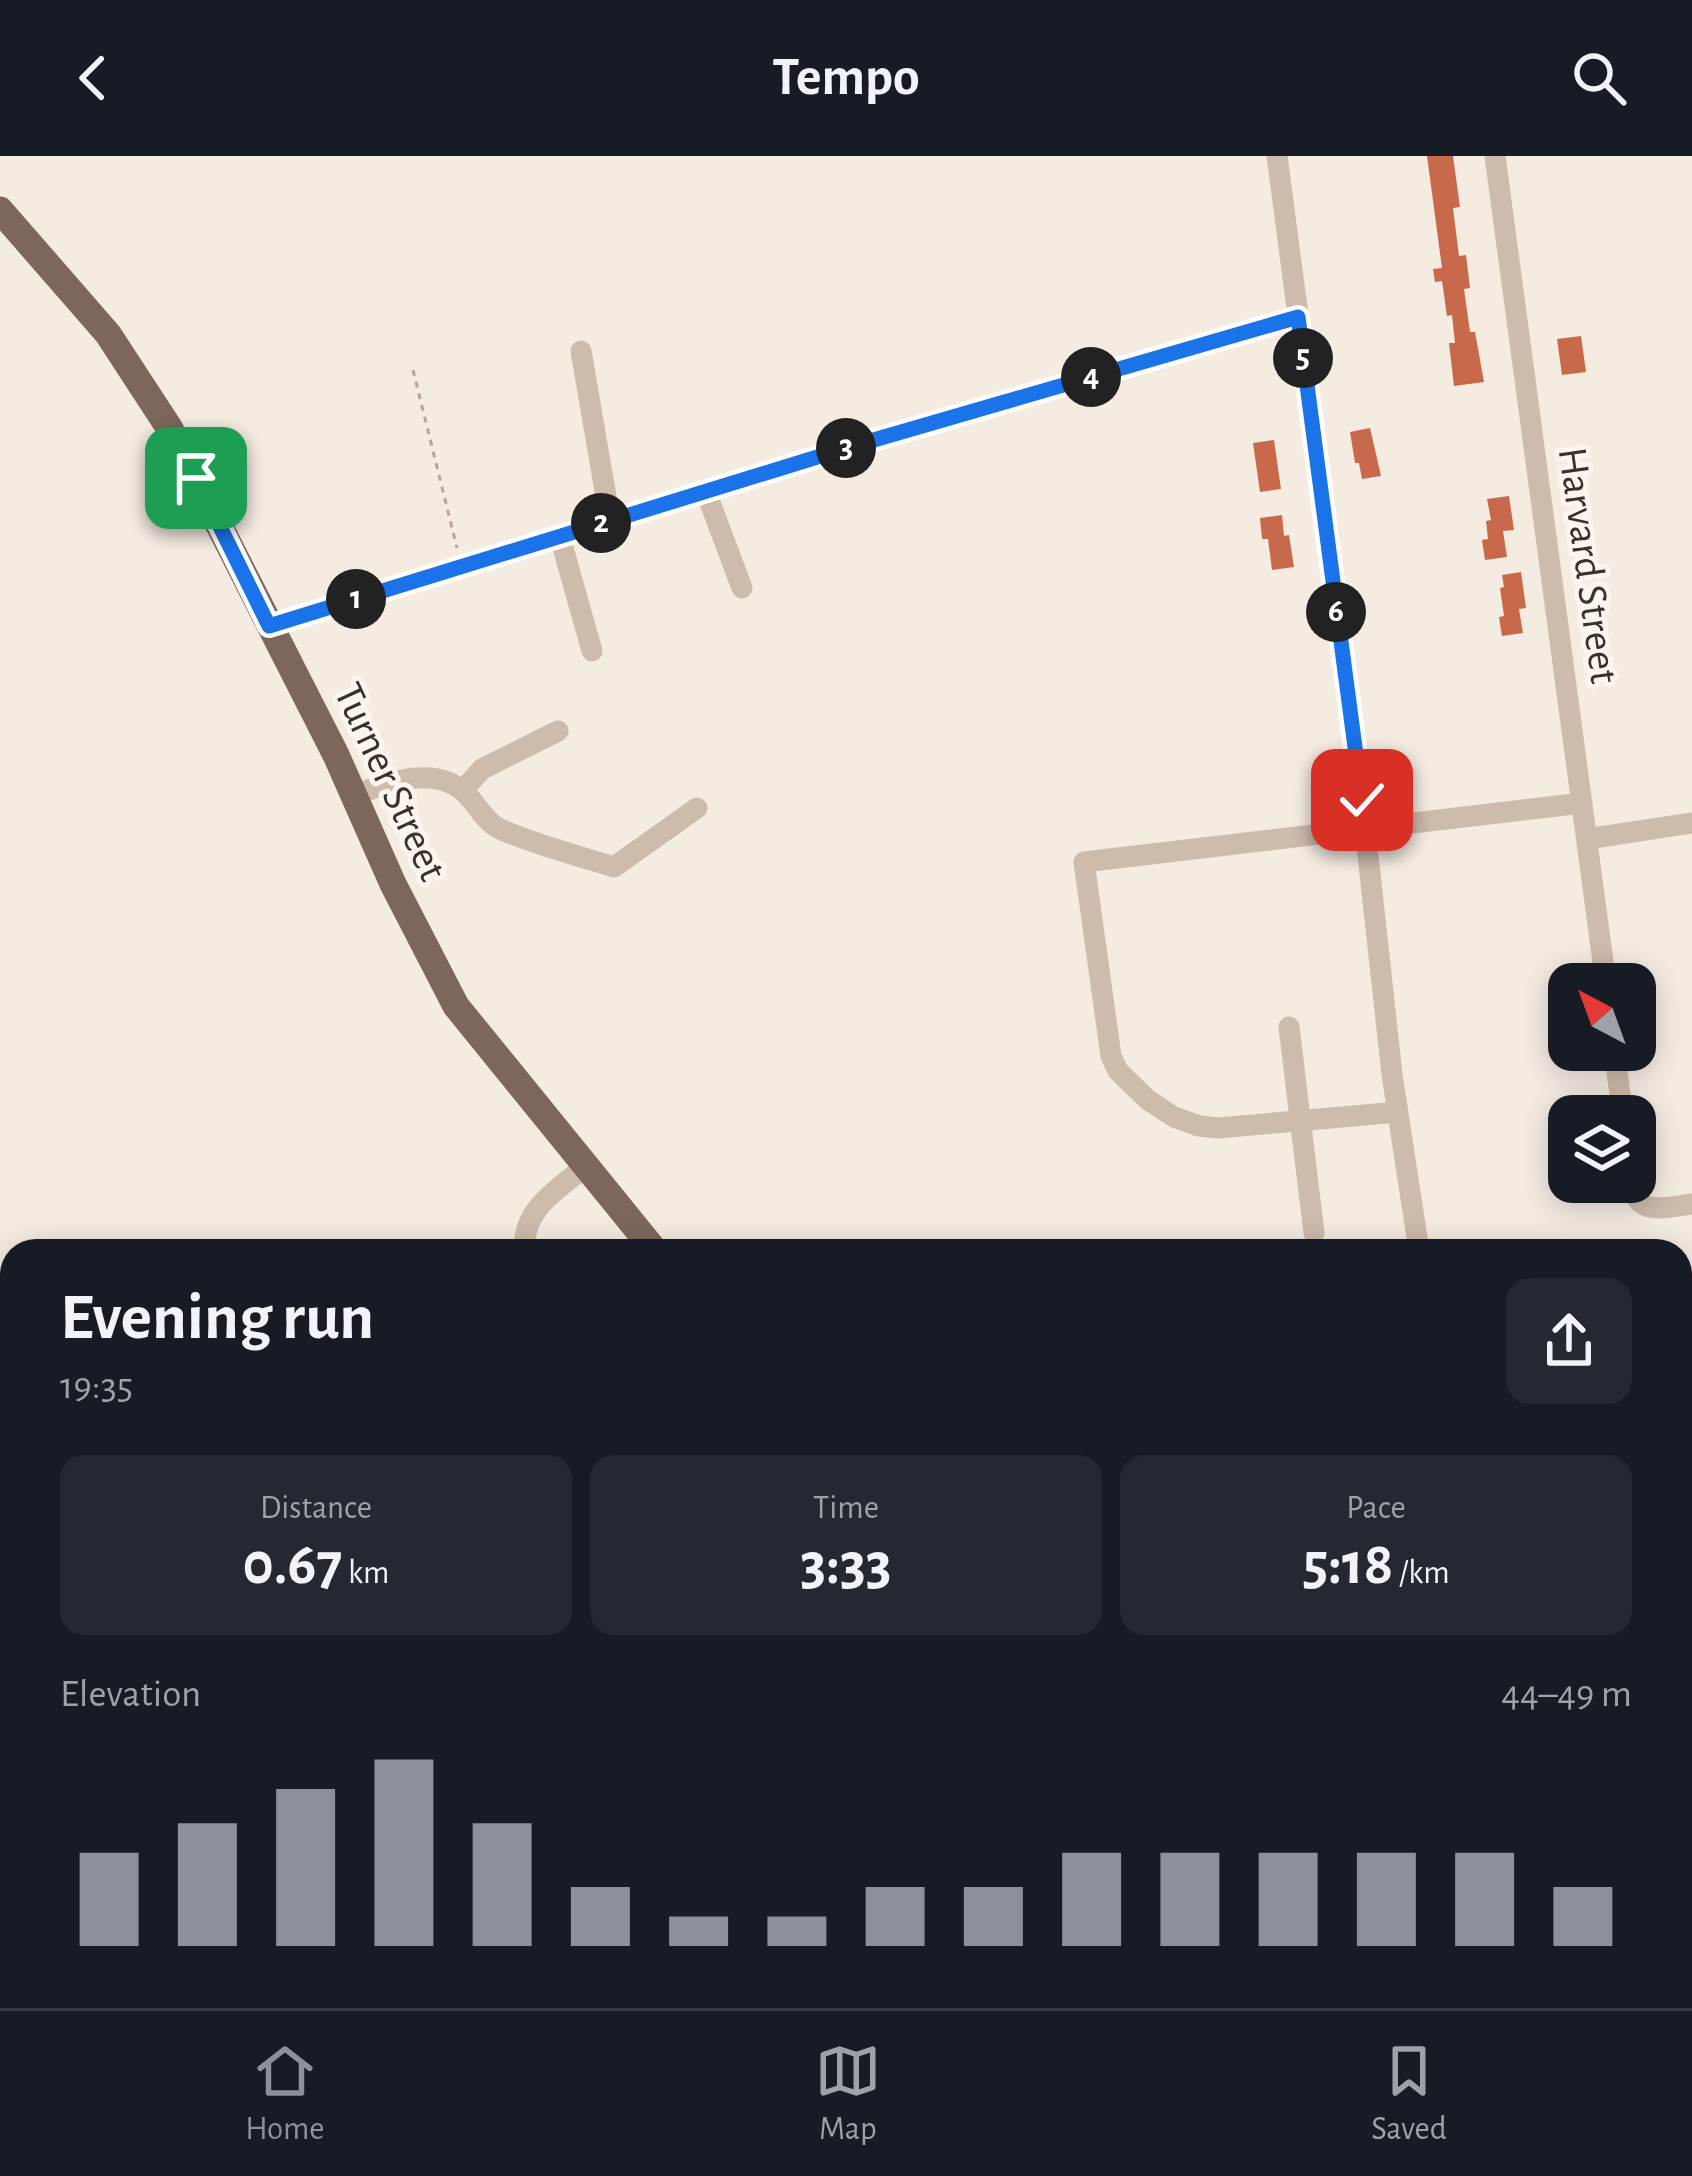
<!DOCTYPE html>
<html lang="en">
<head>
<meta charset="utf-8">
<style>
	body { margin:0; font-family:"Alegreya Sans",sans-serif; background:#242831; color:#f1f3f6; height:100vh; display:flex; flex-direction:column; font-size:45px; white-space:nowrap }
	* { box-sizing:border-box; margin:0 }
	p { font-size:39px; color:#9ea1a6 }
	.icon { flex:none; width:66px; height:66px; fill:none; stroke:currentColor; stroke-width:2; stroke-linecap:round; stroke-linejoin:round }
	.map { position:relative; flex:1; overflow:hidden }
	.panel { position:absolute; left:0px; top:1083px; width:1692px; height:771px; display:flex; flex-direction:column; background:#171b24; border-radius:36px 36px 0 0; box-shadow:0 6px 30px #0003 }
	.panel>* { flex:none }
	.needle { width:78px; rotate:319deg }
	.fabs { position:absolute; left:1548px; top:807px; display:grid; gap:24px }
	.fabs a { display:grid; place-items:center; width:108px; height:108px; border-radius:24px; background:#171b24; box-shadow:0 6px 30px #0003; font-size:60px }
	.pin { position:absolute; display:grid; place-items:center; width:102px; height:102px; color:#fff; margin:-51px; border-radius:24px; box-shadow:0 6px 18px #0006 }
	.km { position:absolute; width:60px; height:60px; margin:-30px; border-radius:50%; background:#222; color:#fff; font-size:33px; line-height:60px; text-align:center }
	.round { display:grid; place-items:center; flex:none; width:126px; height:126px; border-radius:24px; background:#242831 }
	.head { display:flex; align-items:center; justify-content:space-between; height:204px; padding:0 60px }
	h1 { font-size:66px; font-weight:600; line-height:90px }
	.metrics { display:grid; grid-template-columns:repeat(3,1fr); gap:18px; height:204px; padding:12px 60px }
	.metrics div { display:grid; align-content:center; border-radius:24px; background:#242831; text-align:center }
	.metrics b { font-size:60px; font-weight:600 }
	.metrics small { font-size:33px; font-weight:400 }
	.metrics p { font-size:33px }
	.chart { height:336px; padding:24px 60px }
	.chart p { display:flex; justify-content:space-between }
	.chart svg { width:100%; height:216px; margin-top:12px; stroke:#8c9099; stroke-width:6 }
	header { display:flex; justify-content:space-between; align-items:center; height:156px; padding:0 60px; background:#171b24; font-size:54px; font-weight:600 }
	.tab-bar { display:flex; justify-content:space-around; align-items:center; height:168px; border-top:3px solid #363941; background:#171b24; font-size:33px; color:#9ea1a6 }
	.tab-bar a { display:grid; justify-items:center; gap:6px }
	.tab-bar .on { color:#8c9099 }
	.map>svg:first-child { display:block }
	.building { fill:#c8694b }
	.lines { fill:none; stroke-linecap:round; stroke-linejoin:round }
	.path { stroke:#b9a596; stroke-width:3; stroke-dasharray:6 6; stroke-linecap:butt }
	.minor { stroke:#cdbbac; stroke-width:21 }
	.major { stroke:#7d675c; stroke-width:27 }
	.route-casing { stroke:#fff; stroke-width:24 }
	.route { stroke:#1a73e8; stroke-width:15 }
	.labels { text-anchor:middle; stroke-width:10; stroke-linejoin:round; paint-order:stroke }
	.street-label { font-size:42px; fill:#3b302b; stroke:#fbf5ee }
</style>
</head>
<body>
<header><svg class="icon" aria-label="back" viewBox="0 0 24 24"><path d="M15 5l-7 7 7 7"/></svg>Tempo<svg class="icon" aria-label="search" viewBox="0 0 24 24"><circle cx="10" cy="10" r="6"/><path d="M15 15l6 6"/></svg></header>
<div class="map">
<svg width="1692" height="1852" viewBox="0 0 1692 1852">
	<rect width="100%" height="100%" fill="#f4ebe1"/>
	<path class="building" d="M1427,0H1453L1460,51L1453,52L1459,100L1466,99L1470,132L1464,133L1470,176H1475L1484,226L1454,230L1449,187H1455L1452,159L1447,160L1442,125L1435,126L1433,113L1442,112Z
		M1581,180L1586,216L1562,219L1557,183Z
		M1370,272L1381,320L1362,323L1359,307H1355L1350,276Z
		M1274,284L1281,333L1260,336L1253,287Z
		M1509,340L1514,374L1503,375L1507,401L1485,404L1482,384L1488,383L1486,365L1491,364L1487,343Z
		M1282,359L1284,380L1289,379L1294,411L1272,414L1268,383H1262L1260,362Z
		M1521,416L1526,452L1519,453L1523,477L1502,480L1499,461L1504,460L1500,432L1504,431L1502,419Z"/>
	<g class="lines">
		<path class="path" d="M413,214L457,392
			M748,323L836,295"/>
		<path class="minor" d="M1277,0L1362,645L1392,918L1419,1095
			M1495,0L1606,828
			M581,195L610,364
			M853,289L1298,161
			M706,336L742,432
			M560,381L592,495
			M269,469L729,329
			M463,634L482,613L558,575
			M355,639C389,626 438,607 468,640C478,650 486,667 500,673C536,689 576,699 614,711L697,652
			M1587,683L1692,667
			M1289,871L1314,1077
			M1614,894L1623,960
			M1398,956L1218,972L1199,970L1174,961L1148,944L1118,915L1111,900L1084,706L1582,647
			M1631,1026C1637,1062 1664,1051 1692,1048
			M524,1095C523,1052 556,1035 586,1010
			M0,1460L12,1463
			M1680,1563L1692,1566
			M1306,1842L1332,1852
			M969,1852L972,1842
			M1499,1852L1503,1842"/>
		<path class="major" d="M0,54L108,178L170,273L336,599L393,728L456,850L655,1095
			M1680,1771L1692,1774"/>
	</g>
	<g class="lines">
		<g class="route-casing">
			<path id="route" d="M196,322L269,470L853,290L1298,161L1362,644"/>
		</g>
		<use href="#route" class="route"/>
	</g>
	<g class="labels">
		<g class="street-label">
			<text transform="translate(1590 409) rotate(82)" y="15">Harvard Street</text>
			<text transform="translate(392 625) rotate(65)" y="15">Turner Street</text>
		</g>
	</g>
</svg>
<div class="fabs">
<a><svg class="needle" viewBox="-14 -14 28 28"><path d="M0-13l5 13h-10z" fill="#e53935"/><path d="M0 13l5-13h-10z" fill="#9ea1a6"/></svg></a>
<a><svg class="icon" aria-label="layers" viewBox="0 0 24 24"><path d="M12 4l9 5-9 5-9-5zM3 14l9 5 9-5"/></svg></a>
</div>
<div class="pin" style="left:196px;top:322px;background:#1e9e55"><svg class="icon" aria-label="arrive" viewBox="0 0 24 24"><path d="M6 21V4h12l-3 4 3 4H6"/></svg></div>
<div class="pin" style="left:1362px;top:644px;background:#d93025"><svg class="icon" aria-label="check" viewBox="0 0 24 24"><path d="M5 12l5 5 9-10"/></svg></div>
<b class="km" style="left:356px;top:443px">1</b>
<b class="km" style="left:601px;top:367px">2</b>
<b class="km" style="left:846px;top:292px">3</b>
<b class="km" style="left:1091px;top:221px">4</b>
<b class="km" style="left:1303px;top:202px">5</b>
<b class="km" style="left:1336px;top:456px">6</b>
<section class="panel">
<div class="head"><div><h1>Evening run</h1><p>19:35</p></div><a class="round"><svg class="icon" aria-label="share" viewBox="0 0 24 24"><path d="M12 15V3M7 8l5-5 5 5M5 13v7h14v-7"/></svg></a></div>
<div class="metrics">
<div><p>Distance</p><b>0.67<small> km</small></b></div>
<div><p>Time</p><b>3:33</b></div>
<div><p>Pace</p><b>5:18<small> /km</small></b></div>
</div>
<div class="chart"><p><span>Elevation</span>44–49 m</p>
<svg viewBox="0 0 160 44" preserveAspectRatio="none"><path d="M5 44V25M15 44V19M25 44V12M35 44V6M45 44V19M55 44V32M65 44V38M75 44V38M85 44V32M95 44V32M105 44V25M115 44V25M125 44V25M135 44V25M145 44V25M155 44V32"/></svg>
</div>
</section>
</div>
<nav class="tab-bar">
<a class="on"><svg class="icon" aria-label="home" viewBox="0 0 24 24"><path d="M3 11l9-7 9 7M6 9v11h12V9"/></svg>Home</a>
<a><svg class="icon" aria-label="map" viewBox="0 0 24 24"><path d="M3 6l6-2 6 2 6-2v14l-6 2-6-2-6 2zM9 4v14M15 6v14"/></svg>Map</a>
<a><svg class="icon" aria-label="saved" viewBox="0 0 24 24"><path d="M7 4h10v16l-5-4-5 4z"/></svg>Saved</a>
</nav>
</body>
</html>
